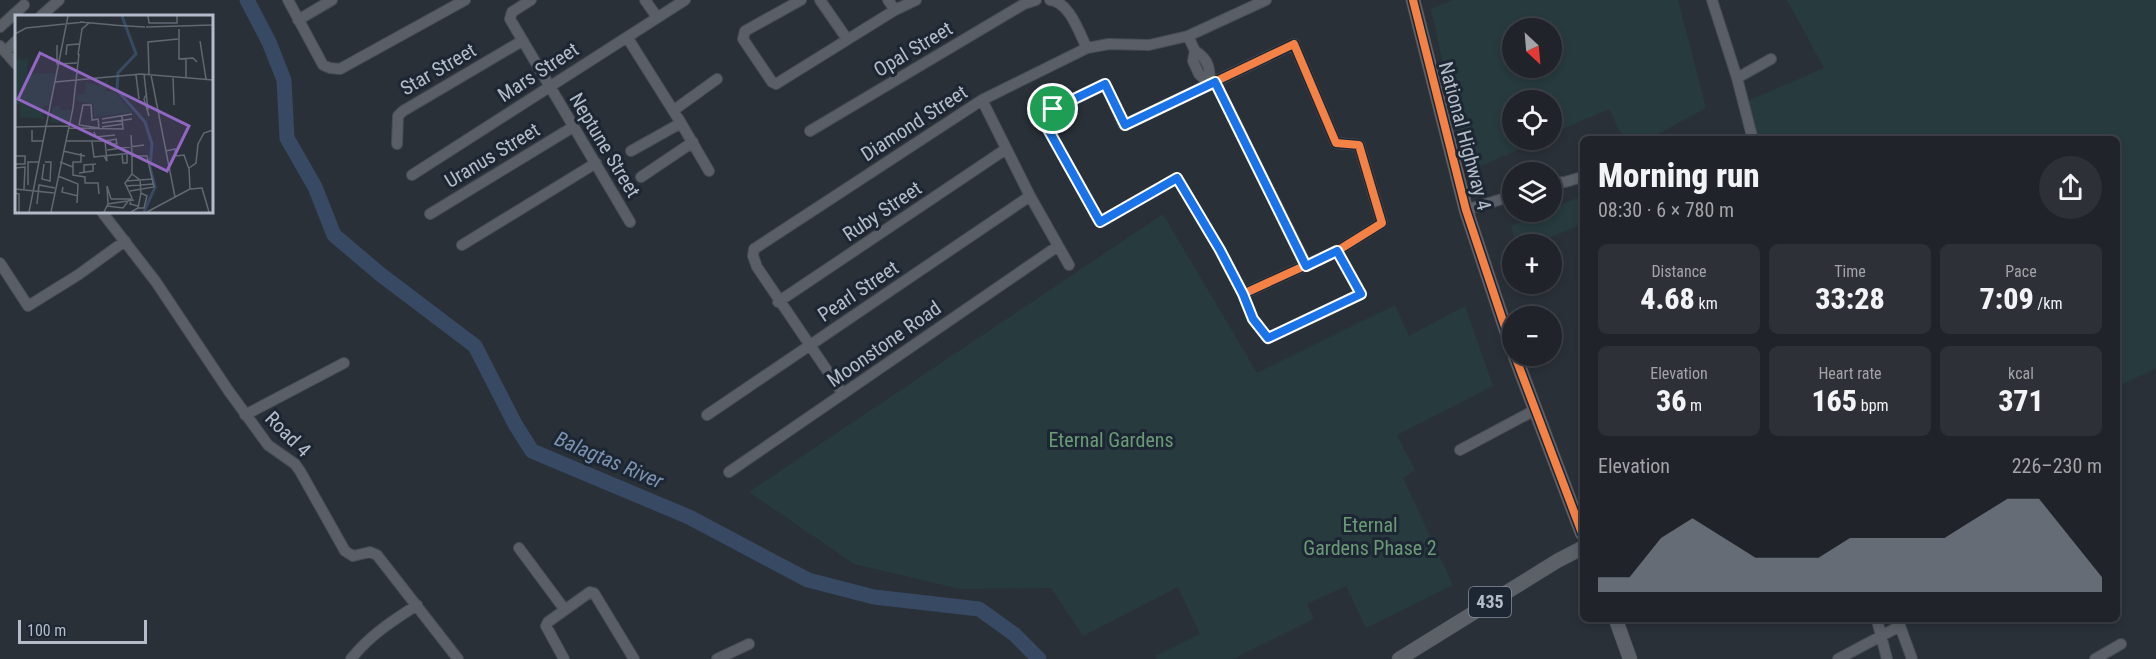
<!DOCTYPE html>
<html lang="en">
<head>
<meta charset="utf-8">
<style>
	body { margin:0; font-family:"Roboto Condensed",sans-serif; background:#2d3036; color:#f1f3f6; height:100vh; display:flex; flex-direction:column; font-size:22px; white-space:nowrap }
	* { box-sizing:border-box; margin:0 }
	p { font-size:20px; color:#a2a4a8 }
	.icon { flex:none; width:33px; height:33px; fill:none; stroke:currentColor; stroke-width:2; stroke-linecap:round; stroke-linejoin:round }
	.map { position:relative; flex:1; overflow:hidden }
	.drawer { position:absolute; left:1580px; top:136px; width:540px; height:486px; display:flex; flex-direction:column; background:#20242a; border-radius:9px; box-shadow:0 3px 9px #0003,0 0 0 2px #3d4147 }
	.drawer>* { flex:none }
	.needle { width:39px; rotate:154deg }
	.controls { position:absolute; left:1502px; top:18px; display:grid; gap:12px }
	.controls a { display:grid; place-items:center; width:60px; height:60px; border-radius:50%; background:#20242a; box-shadow:0 3px 9px #0003,0 0 0 2px #3d4147; font-size:30px }
	.scale { position:absolute; left:18px; bottom:15px; width:129px; box-sizing:border-box; padding-left:6px; border:3px solid #b4bcc9; border-top:0; font-size:16px; line-height:21px; white-space:nowrap; color:#b4bcc9; -webkit-text-stroke:4px #1d2633; paint-order:stroke }
	.pin { position:absolute; display:grid; place-items:center; width:51px; height:51px; color:#fff; margin:-26px; border:3px solid #fff; border-radius:50%; box-shadow:0 2px 6px #0007 }
	.round { display:grid; place-items:center; flex:none; width:63px; height:63px; border-radius:32px; background:#2d3036 }
	.summary { display:flex; align-items:center; justify-content:space-between; height:102px; padding:0 18px }
	h1 { font-size:33px; font-weight:800; line-height:45px }
	.stats { display:grid; grid-template-columns:repeat(3,1fr); gap:9px; height:102px; padding:6px 18px }
	.stats div { display:grid; align-content:center; border-radius:9px; background:#2d3036; text-align:center }
	.stats b { font-size:30px; font-weight:800 }
	.stats small { font-size:16px; font-weight:400 }
	.stats p { font-size:16px }
	.chart { height:168px; padding:12px 18px }
	.chart p { display:flex; justify-content:space-between }
	.chart svg { width:100%; height:108px; margin-top:6px; fill:#848b96; opacity:.7 }
	.map>svg:first-child { display:block }
	.green { fill:#273a3e; fill-rule:evenodd }
	.lines { fill:none; stroke-linecap:round; stroke-linejoin:round }
	.river { stroke:#384963; stroke-width:15 }
	.minor-casing { stroke:#484c53; stroke-width:12 }
	.major-casing { stroke:#484c55; stroke-width:15 }
	.minor { stroke:#5a5e66; stroke-width:10 }
	.major { stroke:#5c6168; stroke-width:14 }
	.cycleway-casing { stroke:#1d2633; stroke-width:11 }
	.cycleway { stroke:#f48246; stroke-width:8 }
	.route-casing { stroke:#fff; stroke-width:12 }
	.route { stroke:#1a73e8; stroke-width:8 }
	.labels { text-anchor:middle; stroke-width:6; stroke-linejoin:round; paint-order:stroke }
	.shield { fill:#1d2633; stroke:#878f9c; stroke-width:1.5 }
	.shield-label { font-size:18px; font-weight:bold; fill:#b4bcc9 }
	.street-label { font-size:20px; fill:#b4bcc9; stroke:#1d2633 }
	.park-label { font-size:20px; fill:#6b9a76; stroke:#1d2633 }
	.water-label { font-size:21px; font-style:italic; fill:#7c92b1; stroke:#1d2633 }
	.inset-river { fill:none; stroke:#384963; stroke-width:3 }
	.inset-road { fill:none; stroke:#616872; stroke-width:1.5 }
	.view { fill:#9266c3; fill-opacity:0.15; stroke:#9266c3; stroke-width:3 }
	.inset-edge { fill:none; stroke:#b4bcc9; stroke-width:3 }
</style>
</head>
<body>
<div class="map">
<svg width="2156" height="659" viewBox="0 0 2156 659">
	<rect width="100%" height="100%" fill="#2a3038"/>
	<path class="green" d="M1452,0H1678L1706,108L1649,139L1624,140L1609,109L1551,134V100H1512V140H1540L1467,172L1431,9ZM1512,28H1551V68H1512Z
		M1787,0H2156V368L2117,387L2116,140L1758,139L1748,101L1824,68Z
		M1582,196V224L1535,244H1516L1511,226L1546,212H1551V209Z
		M1163,214L1257,373L1395,305L1409,336L1465,306L1493,386L1397,435L1415,470L1403,478L1453,585L1366,628L1346,586L1307,604L1314,619L1233,659H1157L1155,656L1200,634L1178,587L1083,636L1051,588L960,589L854,564L749,492Z"/>
	<g class="lines">
		<path class="river" d="M247,0L269,42L284,80L287,138L315,187L334,235L380,274L475,346L515,424L532,451L689,517L808,580L874,597L979,609L1014,634L1039,659"/>
		<g class="minor-casing">
			<path id="minor" d="M288,0L323,65L330,68L340,69L465,0
				M531,0L512,12L510,19L630,222
				M645,0L657,17
				M801,0L745,31L743,39L772,82L776,84L895,10
				M820,0L847,39
				M888,0L895,10L916,0
				M1050,0C1070,2 1079,33 1087,48
				M1712,0L1737,78L1753,140
				M41,16L59,0
				M298,20L332,0
				M0,27L24,5
				M1188,36L1195,51L1193,61L1199,74L1210,84C1210,69 1209,59 1195,51
				M627,37L681,123L709,171
				M0,46L16,64
				M6,51L16,41
				M1737,78L1771,59
				M1215,82L1307,266
				M982,100L1030,196L1069,265
				M674,110L717,79
				M810,131L1024,4L1036,0
				M397,144L398,116L403,111L522,41
				M631,151L681,123
				M412,175L685,0
				M641,177L693,142
				M1551,183L1565,182L1582,177
				M1466,210L1512,196
				M102,212L156,282L228,390L268,445L295,464L300,471L345,551L353,556L370,552L377,555L458,659
				M430,214L573,127
				M462,245L596,163
				M0,263L28,306L78,275L125,241
				M1243,294L1337,251L1382,223L1359,145L1336,143L1294,44L1124,125L1105,84L1043,114L1044,122L1100,222L1177,178L1220,250L1243,294L1253,319L1268,338L1361,294L1337,251
				M778,302L1006,149
				M843,394L757,267L753,256L754,249L982,100L1087,48L1109,44L1149,45L1188,36L1266,0
				M245,415L344,363
				M707,415L1030,196
				M1460,450L1535,410
				M729,472L1058,246
				M519,548L565,610
				M1877,620L1887,659
				M351,659C369,636 392,621 417,605
				M564,659L546,626L548,622L590,592L594,593L634,659
				M717,659L749,644
				M1838,659L1900,626L1912,659
				M2095,659L2121,644"/>
		</g>
		<g class="major-casing">
			<path id="major" d="M1413,0L1466,210L1512,348
				M1515,356L1582,533
				M1616,620L1630,659
				M1399,659L1557,561L1582,548"/>
		</g>
		<use href="#minor" class="minor"/>
		<use href="#major" class="major"/>
		<g class="cycleway-casing">
			<path id="cycleway" d="M1413,0L1466,210L1512,348
				M1243,294L1337,251L1382,223L1359,145L1336,143L1294,44L1124,125L1105,84L1043,114L1044,122L1100,222L1177,178L1220,250L1243,294L1253,319L1268,338L1361,294L1337,251
				M1515,356L1582,533"/>
		</g>
		<use href="#cycleway" class="cycleway"/>
	</g>
	<g class="lines">
		<g class="route-casing">
			<path id="route" d="M1215,82L1306,266L1337,251L1361,294L1268,338L1253,319L1243,294L1220,250L1177,178L1100,222L1044,122L1043,114L1105,84L1125,125Z"/>
		</g>
		<use href="#route" class="route"/>
	</g>
	<g class="labels">
		<rect class="shield" x="1469" y="587" width="42" height="30" rx="4.5"/>
		<g class="shield-label">
			<text x="1490" y="608">435</text>
		</g>
		<g class="street-label">
			<text transform="translate(913 49) rotate(-31)" y="7">Opal Street</text>
			<text transform="translate(438 69) rotate(-30)" y="7">Star Street</text>
			<text transform="translate(538 72) rotate(-33)" y="7">Mars Street</text>
			<text transform="translate(914 123) rotate(-33)" y="7">Diamond Street</text>
			<text transform="translate(1465 136) rotate(75)" y="7">National Highway 4</text>
			<text transform="translate(605 145) rotate(59)" y="7">Neptune Street</text>
			<text transform="translate(492 155) rotate(-31)" y="7">Uranus Street</text>
			<text transform="translate(882 211) rotate(-34)" y="7">Ruby Street</text>
			<text transform="translate(858 291) rotate(-34)" y="7">Pearl Street</text>
			<text transform="translate(884 344) rotate(-35)" y="7">Moonstone Road</text>
			<text transform="translate(288 434) rotate(45)" y="7">Road 4</text>
		</g>
		<g class="park-label">
			<text x="1111" y="447">Eternal Gardens</text>
			<text x="1370" y="532">Eternal<tspan x="1370" dy="23">Gardens Phase 2</tspan></text>
		</g>
		<g class="water-label">
			<text transform="translate(609 460) rotate(23)" y="7">Balagtas River</text>
		</g>
	</g>
	<g transform="translate(15 15)">
		<rect width="198" height="198" fill="#2a3038"/>
		<path d="M13,44L12,59L41,58L35,91H28L29,104L5,102V90L1,89L0,45ZM94,64L90,76H99L117,97L79,102L78,89L61,86L62,80L70,79L71,67L82,71ZM45,91V95H56L53,108L35,107L38,92Z" fill="#273a3e"/>
		<path class="inset-river" d="M107,1L121,39L103,58L102,75L130,107L137,129L135,152L140,172L129,197"/>
		<path class="inset-road" d="M133,1L134,8H162V1M65,7L99,10M96,10L130,12M131,12L198,10M164,14V44L178,43L182,47M0,19L11,13L69,7M185,26L191,64M42,30V49L62,48M51,40L52,30L64,29M63,40L67,14L74,8M171,44V62M129,59L133,95M134,59L133,27L163,24M121,60L124,84M136,60L160,182M158,61L159,90M61,65L126,59L198,65M40,67L61,65M132,78L129,84L134,101M68,90H76L77,105L83,104L84,113L64,110ZM87,104L117,99M87,108L117,104M0,112L54,111M87,112L108,109M54,113L108,114L107,101M17,115V126H28M79,117L81,122L100,120M51,126H90L92,146L89,141M90,126L101,124L102,129H96L95,125M77,127L79,142L117,138L116,120M92,135L129,130M48,136L70,141M151,136L160,134L161,141L169,140L174,154M107,139L108,148H112V139M117,140V159L110,168L117,183L115,189L123,191M0,141H10V149H0M45,147L58,152V160L70,162V168H83L84,179M29,149L27,164L35,166L36,147H30M58,152V147H66V138M0,153L10,152L9,174M64,158L78,156V149M69,158V150L81,149M43,161L63,169L62,188M111,166L138,164M13,170V147H24M111,171L139,169M48,172L47,177L63,181M0,174L39,178M175,174L187,173L194,197M115,176L139,172L132,141H117M0,178L4,179V197M96,184H116M22,189L24,170L40,173M93,189L92,171L96,184M92,191L108,193L114,185M123,193H129L132,181L126,178M14,197L53,1M36,197L58,93L64,39M89,197L93,189L119,185M116,197L123,193L126,178L125,165L117,159M132,197L175,174L174,153L181,148L183,129L189,118L198,115"/>
		<path class="view" d="M25,38L174,111L152,156L3,84Z"/>
		<rect width="198" height="198" class="inset-edge"/>
	</g>
</svg>
<div class="controls">
<a><svg class="needle" viewBox="-14 -14 28 28"><path d="M0-13l5 13h-10z" fill="#e53935"/><path d="M0 13l5-13h-10z" fill="#a2a4a8"/></svg></a>
<a><svg class="icon" aria-label="locate" viewBox="0 0 24 24"><circle cx="12" cy="12" r="6"/><path d="M12 2v4M12 18v4M2 12h4M18 12h4"/></svg></a>
<a><svg class="icon" aria-label="layers" viewBox="0 0 24 24"><path d="M12 4l9 5-9 5-9-5zM3 14l9 5 9-5"/></svg></a>
<a>+</a>
<a>−</a>
</div>
<div class="scale">100 m</div>
<div class="pin" style="left:1053px;top:109px;background:#1e9e55"><svg class="icon" aria-label="arrive" viewBox="0 0 24 24"><path d="M6 21V4h12l-3 4 3 4H6"/></svg></div>
<section class="drawer">
<div class="summary"><div><h1>Morning run</h1><p>08:30 · 6 × 780 m</p></div><a class="round"><svg class="icon" aria-label="share" viewBox="0 0 24 24"><path d="M12 15V3M7 8l5-5 5 5M5 13v7h14v-7"/></svg></a></div>
<div class="stats">
<div><p>Distance</p><b>4.68<small> km</small></b></div>
<div><p>Time</p><b>33:28</b></div>
<div><p>Pace</p><b>7:09<small> /km</small></b></div>
</div>
<div class="stats">
<div><p>Elevation</p><b>36<small> m</small></b></div>
<div><p>Heart rate</p><b>165<small> bpm</small></b></div>
<div><p>kcal</p><b>371</b></div>
</div>
<div class="chart"><p><span>Elevation</span>226–230 m</p>
<svg viewBox="0 0 160 44" preserveAspectRatio="none"><path d="M0 44V38L10 38L20 22L30 14L40 22L50 30L60 30L70 30L80 22L90 22L100 22L110 22L120 14L130 6L140 6L150 22L160 38V44z"/></svg>
</div>
</section>
</div>
</body>
</html>
